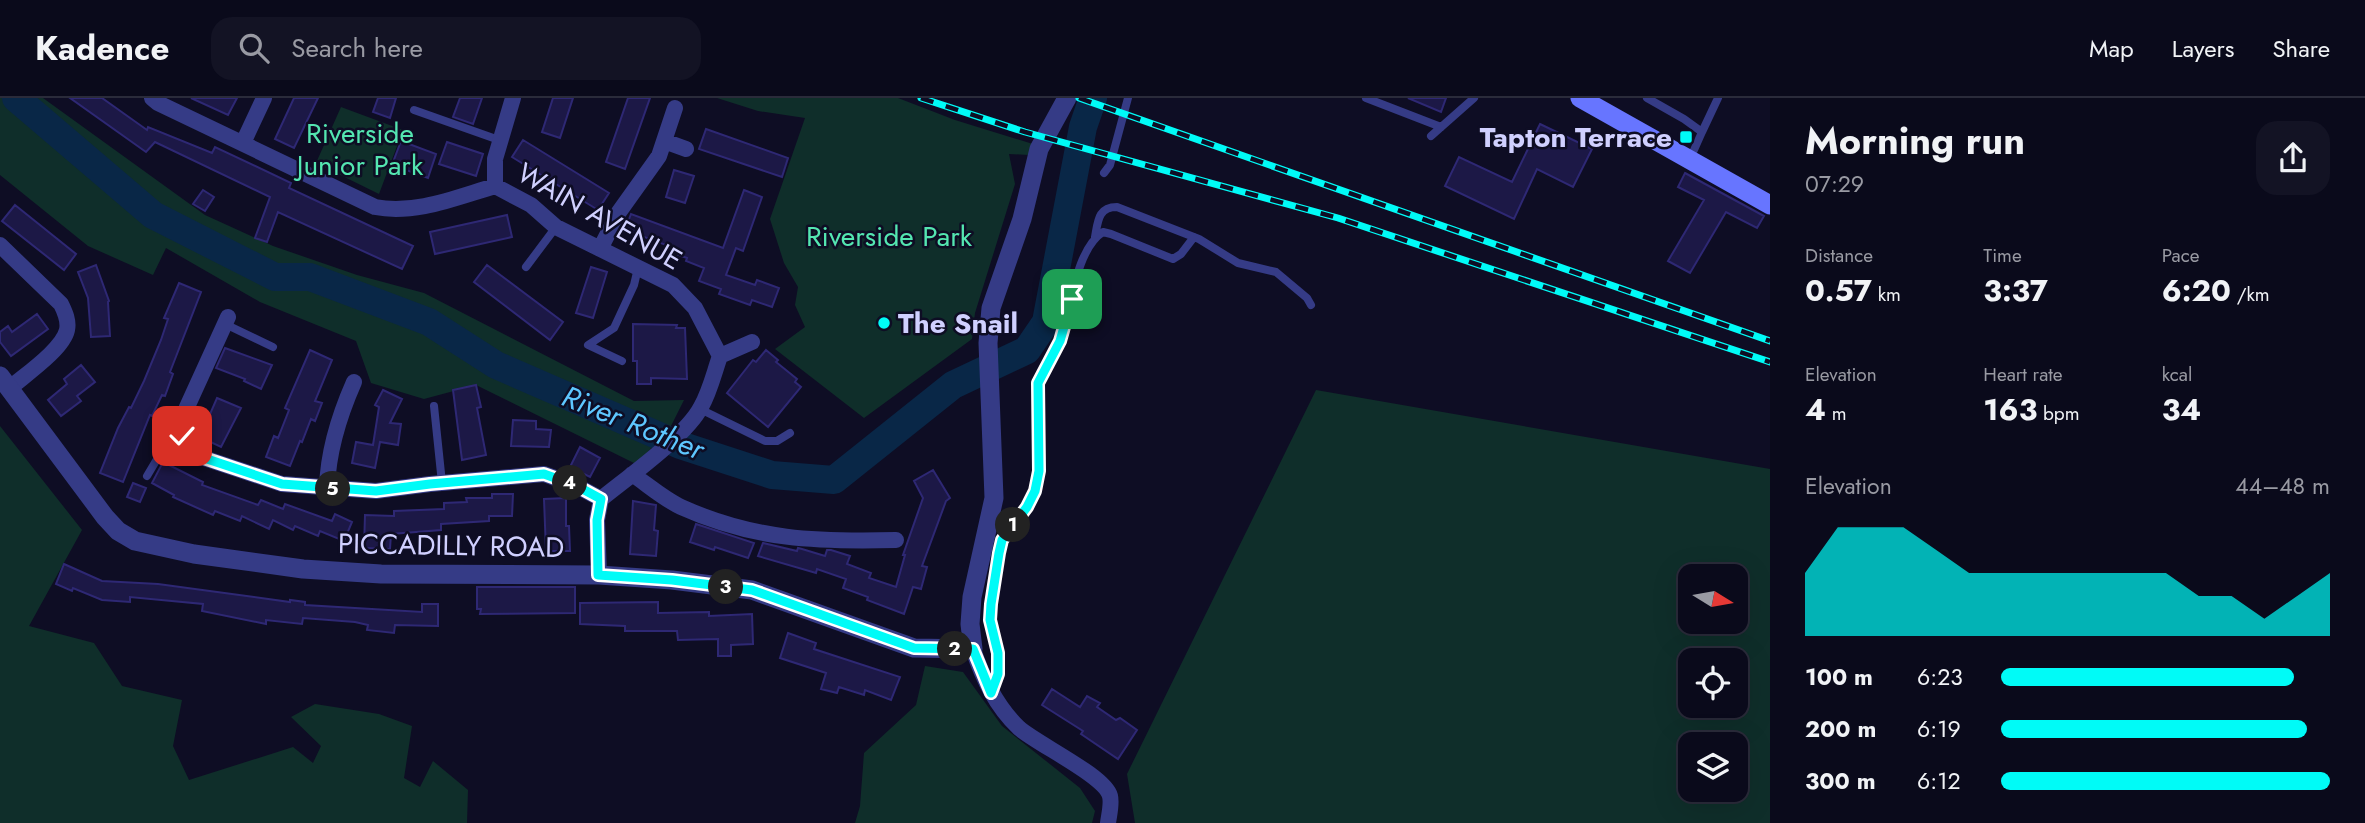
<!DOCTYPE html>
<html lang="en">
<head>
<meta charset="utf-8">
<style>
	body { margin:0; font-family:Jost,sans-serif; background:#131324; color:#f1f3f6; height:100vh; display:flex; flex-direction:column; font-size:26px; white-space:nowrap }
	* { box-sizing:border-box; margin:0 }
	p { font-size:23px; color:#999aa3 }
	.icon { flex:none; width:38px; height:38px; fill:none; stroke:currentColor; stroke-width:2; stroke-linecap:round; stroke-linejoin:round }
	.map { position:relative; flex:1; overflow:hidden }
	.drawer { display:flex; flex-direction:column; background:#0a0a1b; width:595px }
	.drawer>* { flex:none }
	.needle { width:46px; rotate:101deg }
	.tools { position:absolute; left:1678px; top:466px; display:grid; gap:14px }
	.tools a { display:grid; place-items:center; width:70px; height:70px; border-radius:14px; background:#0a0a1b; box-shadow:0 7px 28px #0002,0 0 0 2px #2a2b3a; font-size:35px }
	.pin { position:absolute; display:grid; place-items:center; width:60px; height:60px; color:#fff; margin:-30px; border-radius:14px; box-shadow:0 4px 10px #0006 }
	.km { position:absolute; width:35px; height:35px; margin:-18px; border-radius:50%; background:#222; color:#fff; font-size:19px; line-height:35px; text-align:center }
	.round { display:grid; place-items:center; flex:none; width:74px; height:74px; border-radius:21px; background:#131324 }
	.overview { display:flex; align-items:center; justify-content:space-between; height:119px; padding:0 35px }
	h1 { font-size:38px; font-weight:700; line-height:52px }
	.figures { display:grid; grid-template-columns:repeat(3,1fr); gap:10px; height:119px; padding:7px 35px }
	.figures div { display:grid; align-content:center }
	.figures b { font-size:30px; font-weight:700 }
	.figures small { font-size:19px; font-weight:400 }
	.figures p { font-size:19px }
	.chart { height:196px; padding:14px 35px }
	.chart p { display:flex; justify-content:space-between }
	.chart svg { width:100%; height:126px; margin-top:7px; fill:#00fbf7; opacity:.7 }
	ul { padding:0 35px; list-style:none; font-size:23px }
	li { display:grid; grid-template-columns:112px 84px 1fr; align-items:center; height:52px }
	li i { height:18px; border-radius:9px; background:#00fbf7 }
	header { display:flex; align-items:center; gap:42px; box-sizing:border-box; height:98px; padding:0 35px; background:#0a0a1b; border-bottom:2px solid #2a2b3a }
	header strong { font-size:33px }
	nav { display:flex; gap:38px; margin-inline-start:auto; font-size:24px }
	.search { width:490px; height:63px; background:#131324; display:flex; align-items:center; gap:18px; box-sizing:border-box; padding:0 24px; border-radius:21px; color:#999aa3; font-size:26px }
	main { display:flex; flex:1; min-height:0 }
	.map>svg:first-child { display:block }
	.green { fill:#0f2e2a; fill-rule:evenodd }
	.lines { fill:none; stroke-linecap:round; stroke-linejoin:round }
	.river { stroke:#092747; stroke-width:28 }
	.building { fill:#1c1846; stroke:#2e2874; stroke-width:2 }
	.service { stroke:#353b86; stroke-width:8 }
	.minor { stroke:#353b86; stroke-width:16 }
	.tertiary { stroke:#353b86; stroke-width:19 }
	.secondary { stroke:#6775ff; stroke-width:19 }
	.rail-casing { stroke:#00fbf7; stroke-width:7 }
	.rail { stroke:#0e0d24; stroke-width:4.5; stroke-dasharray:13; stroke-linecap:butt }
	.route-casing { stroke:#fff; stroke-width:14 }
	.route { stroke:#00fbf7; stroke-width:9 }
	.poi-dot { fill:#00fbf7; stroke:#0e0d24; stroke-width:2.5 }
	.labels { text-anchor:middle; stroke-width:5; stroke-linejoin:round; paint-order:stroke }
	.park-label { font-size:28px; fill:#54e6b1; stroke:#0e0d24 }
	.poi-label { font-size:28px; font-weight:bold; fill:#d0d0ff; stroke:#0e0d24; text-anchor:end }
	.street-label { font-size:28px; fill:#d0d0ff; stroke:#0e0d24 }
	.water-label { font-size:30px; font-style:italic; fill:#5ec7ff; stroke:#0e0d24 }
</style>
</head>
<body>
<header>
<strong>Kadence</strong>
<div class="search"><svg class="icon" aria-label="search" viewBox="0 0 24 24"><circle cx="10" cy="10" r="6"/><path d="M15 15l6 6"/></svg>Search here</div>
<nav><a>Map</a><a>Layers</a><a>Share</a></nav>
</header>
<main>
<div class="map">
<svg width="1770" height="725" viewBox="0 0 1770 725">
	<rect width="100%" height="100%" fill="#0e0d24"/>
	<path class="green" d="M0,0H43L205,117L273,148L357,177L424,195L634,303L684,302L669,332L636,366L476,287L424,301L371,285L356,243L260,204L166,150L153,177L88,148L0,77Z
		M717,0H898L955,22L1033,46L1029,57L1009,56L1015,86L975,215L972,241L864,320L775,251L805,229L795,207L798,189L784,165L770,121L805,20L758,13Z
		M341,9L403,32L379,96L316,65Z
		M1316,292L1770,371V725H1135L1127,676ZM1690,478H1736V523H1690ZM1690,562H1736V607H1690ZM1690,646H1736V691H1690Z
		M0,328L82,432L29,528L94,545L122,588L182,602L173,648L189,682L293,649L313,665L321,648L291,619L315,606L379,616L412,628L404,680L420,689L433,663L468,692L467,725H0Z
		M925,568L963,574L1002,628L1080,690L1095,713L1092,725H855L860,708L864,655L916,607Z"/>
	<g class="lines">
		<path class="river" d="M16,0L153,117L275,179H310L429,224L496,267L680,347L772,377L834,382L953,287L1027,252L1046,224L1083,29L1093,0"/>
	</g>
	<path class="building" d="M70,0H102L147,32L148,29L212,55L215,49L291,85L289,90L413,148L402,171L278,114L267,144L255,140L270,99L155,44L146,54Z
		M191,0H237L228,17Z
		M294,0H318L294,50L275,41Z
		M378,0H396L390,20L373,14Z
		M460,0H482L473,26L453,19Z
		M553,0H573L560,40L542,34Z
		M628,0H650L625,71L606,64Z
		M1408,0H1446L1441,14Z
		M1540,26L1592,51L1573,89L1537,71L1514,121L1445,88L1459,59L1512,84Z
		M706,31L788,60L782,79L699,51Z
		M523,42L609,95L598,112L512,59Z
		M401,43L436,56L428,80L392,67Z
		M447,44L483,56L476,78L439,66Z
		M674,72L694,78L685,105L666,99Z
		M1685,75L1764,118L1757,130L1726,114L1690,175L1668,163L1704,102L1678,89Z
		M203,92L214,99L205,113L193,106Z
		M744,92L762,99L743,153L736,150L726,177L755,187L757,182L779,190L772,209L752,202L750,207L719,196L721,191L699,183L704,170L686,163L687,160L678,157L680,152L625,132L631,116L723,150Z
		M15,107L76,156L64,172L2,123Z
		M507,117L512,139L435,156L430,134Z
		M96,167L109,203L108,204L110,238L91,239L88,200L78,174Z
		M487,167L563,224L550,242L474,184Z
		M591,169L607,174L593,220L576,215Z
		M179,185L201,194L170,274L173,276L165,298L162,297L152,318L150,317L123,384L100,375L118,330L129,309L131,310L144,283L161,242L168,221L164,220Z
		M37,216L48,231L11,258L0,244V234L8,228L12,234Z
		M633,226L677,227L676,230H685L687,281L651,280V286H637V263H633Z
		M225,250L272,267L261,291L244,283L245,281L216,270Z
		M310,252L332,262L315,303L322,305L315,323L311,321L302,344L300,343L290,368L266,359L274,338L278,340L289,312L285,310Z
		M766,252L778,262L776,264L797,281L795,284L801,289L768,329L727,295L753,262L756,264Z
		M81,267L95,284L77,298L81,303L61,318L48,302L67,286L64,281Z
		M476,287L481,309L477,310L486,357L462,362L453,292Z
		M383,292L402,301L390,325L401,326L398,347L380,344L375,370L352,365L356,344L373,347L379,309L375,307Z
		M217,300L241,310L221,349L200,339Z
		M513,322L536,323V331L551,332L549,349L511,348Z
		M580,349L600,360L590,379L570,369Z
		M163,364L203,384L202,387L258,407L261,402L283,411L285,406L332,423L335,416L352,424L344,443L320,433L318,438L295,428L293,432L273,422L269,431L242,418L240,423L215,413L213,417L173,399L174,397L152,385Z
		M933,372L950,400L946,403L922,468L927,469L921,491L913,489L904,516L867,502L868,499L843,490L846,481L817,471L816,475L758,458L763,445L797,453L798,450L802,451L825,458L827,452H831L850,458L847,466L871,475L869,480L896,489L905,457H903L923,400L914,383Z
		M133,385L146,390L140,404L127,399Z
		M492,396H513L512,418H489V423L441,426V432L391,436L390,451L364,450L365,417L394,418V413L444,411V405L467,404L466,400H492Z
		M566,400V428H569L570,453H546L544,401Z
		M633,403L656,407L654,432L658,433L656,458L630,456Z
		M696,426L754,445L748,460L715,449L714,452L690,444Z
		M64,466L102,483L158,486L290,504V502L305,504V507L422,514V506H438V528L395,527L394,535L367,532L368,527L355,524L303,520L302,526L266,522V526L202,513L203,506L130,499V504L102,502L73,490L72,493L56,486Z
		M477,489H575V515L480,516L481,511H477Z
		M658,504V515L709,514V518L752,516L753,546L731,547V558H718V541L678,542L677,533H625V528L580,526V505Z
		M788,535L816,545L814,551L900,579L891,602L865,592L864,597L839,589L837,595L821,591L826,575L780,560Z
		M1052,591L1080,609L1087,598L1100,605L1097,609L1116,622L1120,620L1137,632L1118,661L1081,636L1083,633L1042,607Z"/>
	<g class="lines">
		<path class="service" d="M1366,0L1441,29
			M1647,0L1684,21L1702,34L1690,61
			M414,12L499,42
			M1702,34L1718,0
			M1431,38L1474,0
			M1104,75L1110,67L1128,0
			M1095,139C1098,123 1098,109 1117,109L1199,141L1238,165L1276,174L1307,200L1311,207
			M526,169L556,129
			M225,226L273,249
			M622,263L588,247L614,230L634,187L638,170
			M434,308L442,385
			M700,311L765,343H777L790,335
			M147,378L166,346L182,338
			M992,592C1002,565 995,552 991,525C989,511 992,496 994,482C996,469 997,452 1004,440C1013,423 1030,411 1036,391C1045,359 1034,323 1038,290C1040,273 1055,258 1061,242C1071,212 1075,152 1103,134L1111,136L1173,161L1181,156L1194,139"/>
		<path class="minor" d="M152,0L158,5L375,109C415,117 457,99 495,88L531,107L556,129L673,187L695,210L720,258C714,275 710,293 701,309C686,338 628,379 601,401L597,422L599,477
			M664,43L686,51
			M243,45L264,0
			M495,88V61L513,0
			M0,147L61,206C65,214 69,223 67,232C63,251 25,277 10,290
			M600,151L619,114L659,58L675,10
			M228,219L187,309L180,331L185,345L198,358L282,386L376,393L430,386L544,376L577,388L601,401
			M720,258L752,244
			M632,376C648,387 664,401 681,409C754,442 817,444 896,442
			M327,390C328,353 339,318 354,284
			M973,551C983,581 996,608 1019,630C1037,646 1105,678 1110,698C1112,706 1109,717 1108,725"/>
		<path class="tertiary" d="M0,278L105,419L118,433L135,443L194,456L303,471L381,476L599,477L672,482L752,492L914,550L973,551L970,526L972,499L994,400L988,245L991,210L1022,121L1039,51L1067,0"/>
		<path class="secondary" d="M1580,0L1770,107"/>
		<g class="rail-casing">
			<path id="rail" d="M921,0L1025,34L1338,120L1770,264
				M1079,0L1770,243"/>
		</g>
		<use href="#rail" class="rail"/>
	</g>
	<g class="lines">
		<g class="route-casing">
			<path id="route" d="M182,338L185,345L198,358L282,386L376,393L430,386L544,376L577,388L601,401L597,422L598,477L672,482L752,492L914,550L973,551L991,595L998,576V555L990,522L991,506L999,455L1002,442L1027,409L1035,393L1039,373L1038,285L1060,243L1072,201"/>
		</g>
		<use href="#route" class="route"/>
	</g>
	<g class="poi-dot">
		<rect x="1679" y="32" width="14" height="14" rx="3.5"/>
		<circle cx="884" cy="225" r="7"/>
	</g>
	<g class="labels">
		<g class="park-label">
			<text x="360" y="45">Riverside<tspan x="360" dy="32">Junior Park</tspan></text>
			<text x="889" y="148">Riverside Park</text>
		</g>
		<g class="poi-label">
			<text x="1672" y="49">Tapton Terrace</text>
			<text x="898" y="235" text-anchor="start">The Snail</text>
		</g>
		<g class="street-label">
			<text transform="translate(600 118) rotate(30)" y="10">WAIN AVENUE</text>
			<text transform="translate(451 447) rotate(1)" y="10">PICCADILLY ROAD</text>
		</g>
		<g class="water-label">
			<text transform="translate(633 325) rotate(22)" y="10">River Rother</text>
		</g>
	</g>
</svg>
<div class="tools">
<a><svg class="needle" viewBox="-14 -14 28 28"><path d="M0-13l5 13h-10z" fill="#e53935"/><path d="M0 13l5-13h-10z" fill="#999aa3"/></svg></a>
<a><svg class="icon" aria-label="locate" viewBox="0 0 24 24"><circle cx="12" cy="12" r="6"/><path d="M12 2v4M12 18v4M2 12h4M18 12h4"/></svg></a>
<a><svg class="icon" aria-label="layers" viewBox="0 0 24 24"><path d="M12 4l9 5-9 5-9-5zM3 14l9 5 9-5"/></svg></a>
</div>
<div class="pin" style="left:1072px;top:201px;background:#1e9e55"><svg class="icon" aria-label="arrive" viewBox="0 0 24 24"><path d="M6 21V4h12l-3 4 3 4H6"/></svg></div>
<div class="pin" style="left:182px;top:338px;background:#d93025"><svg class="icon" aria-label="check" viewBox="0 0 24 24"><path d="M5 12l5 5 9-10"/></svg></div>
<b class="km" style="left:1013px;top:427px">1</b>
<b class="km" style="left:955px;top:551px">2</b>
<b class="km" style="left:726px;top:489px">3</b>
<b class="km" style="left:570px;top:385px">4</b>
<b class="km" style="left:333px;top:391px">5</b>
</div>
<section class="drawer">
<div class="overview"><div><h1>Morning run</h1><p>07:29</p></div><a class="round"><svg class="icon" aria-label="share" viewBox="0 0 24 24"><path d="M12 15V3M7 8l5-5 5 5M5 13v7h14v-7"/></svg></a></div>
<div class="figures">
<div><p>Distance</p><b>0.57<small> km</small></b></div>
<div><p>Time</p><b>3:37</b></div>
<div><p>Pace</p><b>6:20<small> /km</small></b></div>
</div>
<div class="figures">
<div><p>Elevation</p><b>4<small> m</small></b></div>
<div><p>Heart rate</p><b>163<small> bpm</small></b></div>
<div><p>kcal</p><b>34</b></div>
</div>
<div class="chart"><p><span>Elevation</span>44–48 m</p>
<svg viewBox="0 0 160 44" preserveAspectRatio="none"><path d="M0 44V22L10 6L20 6L30 6L40 14L50 22L60 22L70 22L80 22L90 22L100 22L110 22L120 30L130 30L140 38L150 30L160 22V44z"/></svg>
</div>
<ul>
<li><b>100 m</b>6:23<i style="width:89%"></i></li>
<li><b>200 m</b>6:19<i style="width:93%"></i></li>
<li><b>300 m</b>6:12<i style="width:100%"></i></li>
</ul>
</section>
</main>
</body>
</html>
